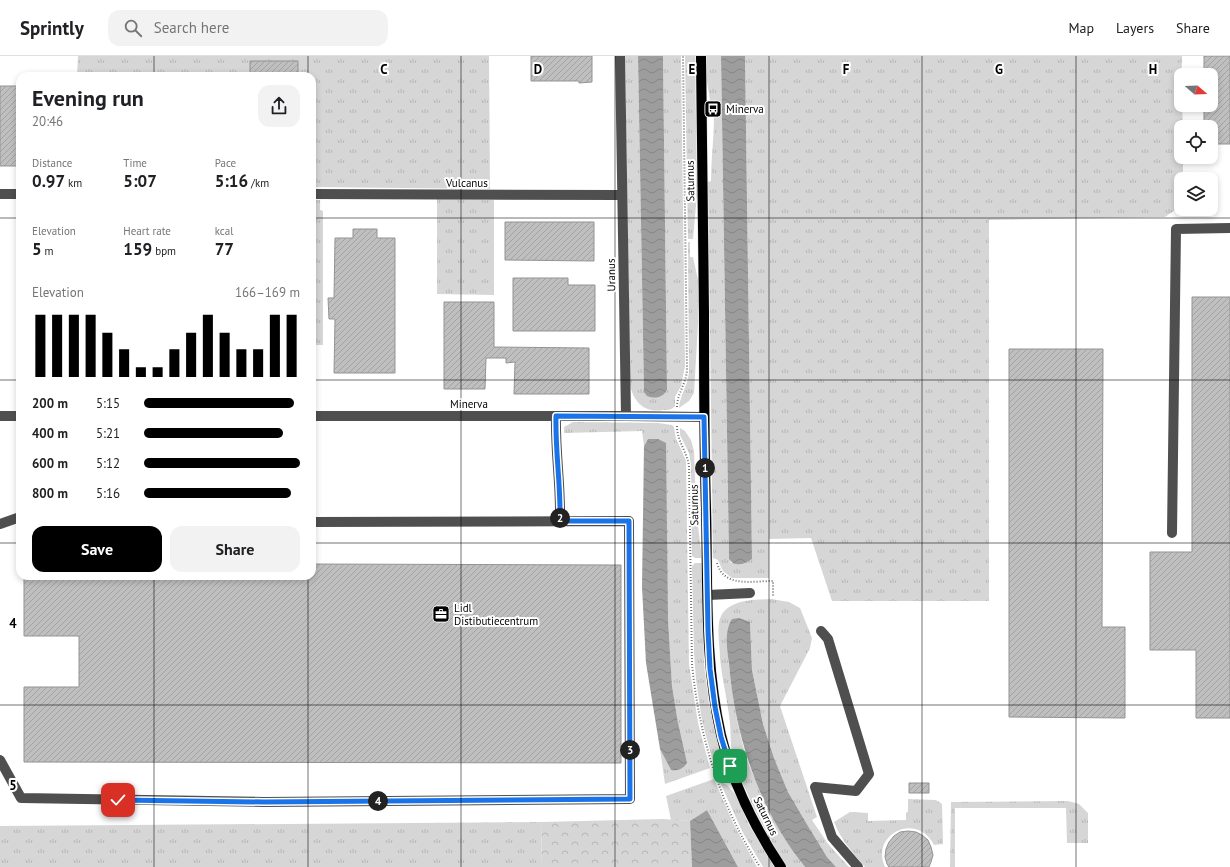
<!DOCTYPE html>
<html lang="en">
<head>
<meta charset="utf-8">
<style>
	body { margin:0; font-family:"PT Sans",sans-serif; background:#f2f2f2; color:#202124; height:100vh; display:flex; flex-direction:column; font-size:15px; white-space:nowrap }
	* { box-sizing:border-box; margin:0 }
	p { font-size:13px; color:#757577 }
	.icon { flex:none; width:22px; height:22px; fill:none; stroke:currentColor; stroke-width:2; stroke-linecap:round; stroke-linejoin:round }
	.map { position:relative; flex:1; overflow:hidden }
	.details { position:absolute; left:16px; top:16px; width:300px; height:508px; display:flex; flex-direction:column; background:#fff; border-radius:12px; box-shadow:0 2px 6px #0003 }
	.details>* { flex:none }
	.needle { width:26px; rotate:109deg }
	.buttons { position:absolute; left:1174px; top:12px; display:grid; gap:8px }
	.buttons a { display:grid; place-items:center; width:44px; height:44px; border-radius:8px; background:#fff; box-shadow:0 2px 6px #0003; font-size:20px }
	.pin { position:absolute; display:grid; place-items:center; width:34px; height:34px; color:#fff; margin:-17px; border-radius:8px; box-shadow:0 2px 6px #0006 }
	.km { position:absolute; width:20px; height:20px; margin:-10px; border-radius:50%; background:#222; color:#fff; font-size:11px; line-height:20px; text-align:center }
	.round { display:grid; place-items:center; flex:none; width:42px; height:42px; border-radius:12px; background:#f2f2f2 }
	.headline { display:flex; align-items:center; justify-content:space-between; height:68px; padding:0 16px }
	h1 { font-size:22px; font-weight:700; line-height:30px }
	.metrics { display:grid; grid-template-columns:repeat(3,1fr); gap:6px; height:68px; padding:4px 16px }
	.metrics div { display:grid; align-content:center }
	.metrics b { font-size:17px; font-weight:700 }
	.metrics small { font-size:11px; font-weight:400 }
	.metrics p { font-size:11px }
	.chart { height:112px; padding:8px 16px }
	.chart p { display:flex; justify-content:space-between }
	.chart svg { width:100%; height:72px; margin-top:4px; stroke:#000; stroke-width:6 }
	.cta { display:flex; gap:8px; margin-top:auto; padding:8px 16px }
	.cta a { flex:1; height:46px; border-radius:12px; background:#000; color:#fff; font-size:16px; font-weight:700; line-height:46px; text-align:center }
	.cta a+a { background:#f2f2f2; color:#202124 }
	ul { padding:0 16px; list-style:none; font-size:13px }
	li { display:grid; grid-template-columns:64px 48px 1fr; align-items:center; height:30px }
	li i { height:10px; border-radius:5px; background:#000 }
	header { display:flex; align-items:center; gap:24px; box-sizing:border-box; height:56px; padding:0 20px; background:#fff; border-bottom:1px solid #e0e0e0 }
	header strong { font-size:19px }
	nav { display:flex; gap:22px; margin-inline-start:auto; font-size:14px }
	.search { width:280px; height:36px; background:#f2f2f2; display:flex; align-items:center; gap:10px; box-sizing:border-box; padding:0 14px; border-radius:12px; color:#757577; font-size:15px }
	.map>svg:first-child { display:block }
	.grass { fill:url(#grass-tufts) }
	.forest { fill:url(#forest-crowns) }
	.water { fill:url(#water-waves) }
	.building { fill:url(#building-hatch); stroke:#939393 }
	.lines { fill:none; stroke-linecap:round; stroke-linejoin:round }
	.major-casing { stroke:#dbdbdb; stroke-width:11 }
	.path { stroke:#717171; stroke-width:2; stroke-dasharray:1 2; stroke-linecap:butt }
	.minor { stroke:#4f4f4f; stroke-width:10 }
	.major { stroke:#000; stroke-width:10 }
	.route-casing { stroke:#fff; stroke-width:8 }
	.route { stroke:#1a73e8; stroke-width:5 }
	.grid { fill:none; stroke:#000; stroke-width:1; stroke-opacity:0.55 }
	.labels { text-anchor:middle; stroke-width:4; stroke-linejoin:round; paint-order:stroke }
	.poi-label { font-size:11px; fill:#000; stroke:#fff; text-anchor:start }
	.street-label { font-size:11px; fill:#000; stroke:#fff }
	.grid-label { font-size:13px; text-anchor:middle; font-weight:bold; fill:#000; stroke:#fff; stroke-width:4; stroke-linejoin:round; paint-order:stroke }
</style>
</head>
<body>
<header>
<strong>Sprintly</strong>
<div class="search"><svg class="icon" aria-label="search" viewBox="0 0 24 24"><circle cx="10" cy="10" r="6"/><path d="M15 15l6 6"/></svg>Search here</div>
<nav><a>Map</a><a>Layers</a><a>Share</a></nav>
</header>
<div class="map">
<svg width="1230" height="811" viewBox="0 0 1230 811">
	<defs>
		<pattern id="grass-tufts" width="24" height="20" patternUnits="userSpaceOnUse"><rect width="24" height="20" fill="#d6d6d6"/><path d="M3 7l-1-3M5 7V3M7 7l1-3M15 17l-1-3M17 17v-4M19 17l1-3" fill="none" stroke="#b6b6b6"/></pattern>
		<pattern id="forest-crowns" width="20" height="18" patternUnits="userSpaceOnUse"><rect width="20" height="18" fill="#d6d6d6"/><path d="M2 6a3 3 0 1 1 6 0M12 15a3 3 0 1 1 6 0" fill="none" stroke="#b6b6b6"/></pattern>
		<pattern id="water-waves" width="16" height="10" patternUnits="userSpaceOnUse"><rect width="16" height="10" fill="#9d9d9d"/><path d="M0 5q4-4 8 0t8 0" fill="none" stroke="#858585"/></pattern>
		<pattern id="building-hatch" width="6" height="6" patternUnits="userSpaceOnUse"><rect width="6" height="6" fill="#bfbfbf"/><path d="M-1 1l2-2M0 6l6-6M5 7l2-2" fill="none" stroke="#a2a2a2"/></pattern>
	</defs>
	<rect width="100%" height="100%" fill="#fff"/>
	<path class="grass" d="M78,0H489L490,133L312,131V20H77Z
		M625,0H638L644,336L667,334L663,0H681L685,310L681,330L675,341V350C672,354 668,354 663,354C645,357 634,347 630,329Z
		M685,0H695L697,138L693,183H688Z
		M707,0H721L729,503L731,507L752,503L745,0H1182L1181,49H1182L1183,71H1181V101H1183V123H1181V150L1165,161L989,164V545H832L811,482L769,483V522H732L723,515L718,504L713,502L708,126L711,125C711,100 715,75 714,50H711L707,26Z
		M437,143L494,144V239L437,238Z
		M312,144H320V154L323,155V289H312Z
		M688,186H690V201H693L698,224L699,250L694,337L689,345L679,352C680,339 688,329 689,316Z
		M573,366L658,367L672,369L674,371L676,383L681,393L686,405L689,608L698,667L710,712L665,728L660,693L671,714L678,667L672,630L668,563L648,383L644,390L642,375L564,377V371Z
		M680,372L685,375L691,384L694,395L696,454L702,502H695L692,500L691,408L689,397L680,379Z
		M695,507H702L704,608L709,648L719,693L718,701L714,709L702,665L696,624L694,596L692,510Z
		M771,543L789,546L800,552L812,582L810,592L780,650L817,761L812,764L828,788L849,811H836L827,801L808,770L788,736L774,702L763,668L752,614L750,566L727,591C731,630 736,670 748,707C751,715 755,722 758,730C771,759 785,786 805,811H787C765,775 745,739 733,699C730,689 731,678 730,668C728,646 722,624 720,602C720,591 716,569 721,560C730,543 756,544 771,543Z
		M714,723L734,769L757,811H738L707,754L690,765L671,764L666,740Z
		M720,726L727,729L735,738L749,769L774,811H763L742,775Z
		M908,743L936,744L942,748L943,788L934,789C917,755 870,778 885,811H865C853,797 841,784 834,766L850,756L868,757V765L906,764V757L908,756Z
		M1068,745L1079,748L1088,757V787H1067L1066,752H955V811H950L951,746Z
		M542,766L541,811H0V770Z"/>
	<path class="forest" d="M663,763L690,765L692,811H541L542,766Z"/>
	<path class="water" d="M638,0H663L667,334C662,342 656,343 647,340L644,336Z
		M721,0H745L752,503C745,508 735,512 729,503Z
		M648,383H658L666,387L668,563L672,630L678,667L687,707C683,713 678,715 671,714L660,693L646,607L642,531L644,390Z
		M739,562L750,566L752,614L763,668L774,702L788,736L808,770L827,801L836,811H805C759,754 735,680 729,608C727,594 724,575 732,563Z
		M707,754L738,811H692L690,765Z"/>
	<path class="building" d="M531,0H592V26L579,27V25H531Z
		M1204,0H1230V88H1211V71H1204V49H1211V19H1204Z
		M250,5H298V20H250Z
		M0,30H20V110H0Z
		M505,166H594V205L505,204Z
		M353,173H377V182H395V317H334L335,263H329L328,242H334L335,182H353Z
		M513,222H568V229H595V275H513Z
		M1192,241H1230V662H1196V594H1150V496H1192Z
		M444,246H494V291L589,292V338H514L515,306L506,307V302H486L485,333H444Z
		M1009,293H1103L1102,571H1125V662L1009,661Z
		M312,508L621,509V707L24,706V631H79V580H24V520H312Z
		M909,727H929V737H909Z
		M908,775L916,776L922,779L928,784L931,791L933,799L931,806L929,811H889L887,808L885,801L886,793L889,786L894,780L900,776Z"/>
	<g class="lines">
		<g class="major-casing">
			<path id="major" d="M701,0C702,86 703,171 704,257C704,322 704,387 706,452C708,528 704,605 721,679C732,725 755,772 781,811"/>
		</g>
		<path class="path" d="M677,351C677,338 686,328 687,314L683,0
			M677,370C677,385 687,396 689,410L692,608C699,680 720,750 760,811
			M717,507C724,532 752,525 773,525V541"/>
		<path class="minor" d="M620,0L626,360L704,361
			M0,138H20
			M312,138L621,139
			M0,360H20
			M312,360H626
			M556,360C555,395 561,430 560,465
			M0,468L20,461
			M1172,477L1176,173L1230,172
			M708,539L750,537
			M821,575L828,583L869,718L856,735L815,731L832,781L858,811
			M0,704L21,742L264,746L630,743L629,465L312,466"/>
		<use href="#major" class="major"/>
	</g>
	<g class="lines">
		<g class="route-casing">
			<path id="route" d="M118,744L264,746L630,743L629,465H560C561,430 555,395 556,360L704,361L708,574L710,613L715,651L721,681L730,710"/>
		</g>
		<use href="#route" class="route"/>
	</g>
	<path class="grid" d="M154,0V20M308,0V20M461,0V811M615,0V811M769,0V811M922,0V811M1076,0V811M0,162H20M312,162H1230M0,324H20M312,324H1230M0,487H20M312,487H1230M154,520V811M308,520V811M0,649H1230"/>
	<defs>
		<g id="bus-square" transform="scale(0.9)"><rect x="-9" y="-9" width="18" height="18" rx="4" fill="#000" stroke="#fff"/><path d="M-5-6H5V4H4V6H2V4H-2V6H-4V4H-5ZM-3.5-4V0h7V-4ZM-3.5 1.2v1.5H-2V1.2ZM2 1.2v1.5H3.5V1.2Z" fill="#fff"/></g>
		<g id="office-square" transform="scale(0.9)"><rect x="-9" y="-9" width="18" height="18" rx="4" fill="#000" stroke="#fff"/><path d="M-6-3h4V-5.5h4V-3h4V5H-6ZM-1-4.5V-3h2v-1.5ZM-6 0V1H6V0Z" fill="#fff"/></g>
	</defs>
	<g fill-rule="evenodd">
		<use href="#bus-square" x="713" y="53"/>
		<use href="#office-square" x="441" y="558"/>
	</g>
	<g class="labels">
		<g class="poi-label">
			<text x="726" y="57">Minerva</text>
			<text x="454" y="556">Lidl<tspan x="454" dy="13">Distibutiecentrum</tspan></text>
		</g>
		<g class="street-label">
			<text transform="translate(690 125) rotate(-91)" y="4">Saturnus</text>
			<text x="467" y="131">Vulcanus</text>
			<text transform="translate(611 219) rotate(-91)" y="4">Uranus</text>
			<text x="469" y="352">Minerva</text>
			<text transform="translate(694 449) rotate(-91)" y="4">Saturnus</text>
			<text transform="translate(766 760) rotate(64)" y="4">Saturnus</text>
		</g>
	</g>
	<g class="grid-label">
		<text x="384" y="18">C</text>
		<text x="538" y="18">D</text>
		<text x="692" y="18">E</text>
		<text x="846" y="18">F</text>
		<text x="999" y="18">G</text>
		<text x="1153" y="18">H</text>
		<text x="13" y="572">4</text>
		<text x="13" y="734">5</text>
	</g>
</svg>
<div class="buttons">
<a><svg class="needle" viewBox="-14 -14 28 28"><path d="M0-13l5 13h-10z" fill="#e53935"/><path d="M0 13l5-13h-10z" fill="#757577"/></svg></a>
<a><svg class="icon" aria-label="locate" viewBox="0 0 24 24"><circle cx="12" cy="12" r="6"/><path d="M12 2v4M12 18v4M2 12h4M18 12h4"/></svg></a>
<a><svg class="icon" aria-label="layers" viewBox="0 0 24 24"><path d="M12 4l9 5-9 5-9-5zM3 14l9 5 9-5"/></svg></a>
</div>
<div class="pin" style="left:730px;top:710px;background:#1e9e55"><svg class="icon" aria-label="arrive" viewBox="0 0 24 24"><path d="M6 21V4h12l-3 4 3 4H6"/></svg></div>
<div class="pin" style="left:118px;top:744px;background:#d93025"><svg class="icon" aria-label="check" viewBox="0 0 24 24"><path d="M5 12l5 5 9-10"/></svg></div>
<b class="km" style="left:705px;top:412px">1</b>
<b class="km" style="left:560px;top:462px">2</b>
<b class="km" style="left:630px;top:694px">3</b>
<b class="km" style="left:378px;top:745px">4</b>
<section class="details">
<div class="headline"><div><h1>Evening run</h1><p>20:46</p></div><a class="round"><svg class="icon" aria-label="share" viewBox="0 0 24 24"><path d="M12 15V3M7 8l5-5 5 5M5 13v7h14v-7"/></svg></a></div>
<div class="metrics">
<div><p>Distance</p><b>0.97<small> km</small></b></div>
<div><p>Time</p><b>5:07</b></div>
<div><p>Pace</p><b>5:16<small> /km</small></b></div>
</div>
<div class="metrics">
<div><p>Elevation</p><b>5<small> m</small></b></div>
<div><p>Heart rate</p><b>159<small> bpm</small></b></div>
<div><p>kcal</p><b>77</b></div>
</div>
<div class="chart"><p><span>Elevation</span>166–169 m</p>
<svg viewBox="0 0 160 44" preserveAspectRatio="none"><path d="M5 44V6M15 44V6M25 44V6M35 44V6M45 44V17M55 44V27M65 44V38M75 44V38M85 44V27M95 44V17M105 44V6M115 44V17M125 44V27M135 44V27M145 44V6M155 44V6"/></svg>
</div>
<ul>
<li><b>200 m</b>5:15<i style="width:96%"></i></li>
<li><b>400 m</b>5:21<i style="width:89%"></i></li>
<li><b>600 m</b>5:12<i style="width:100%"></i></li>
<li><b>800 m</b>5:16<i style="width:94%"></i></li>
</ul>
<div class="cta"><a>Save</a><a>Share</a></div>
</section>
</div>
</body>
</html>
